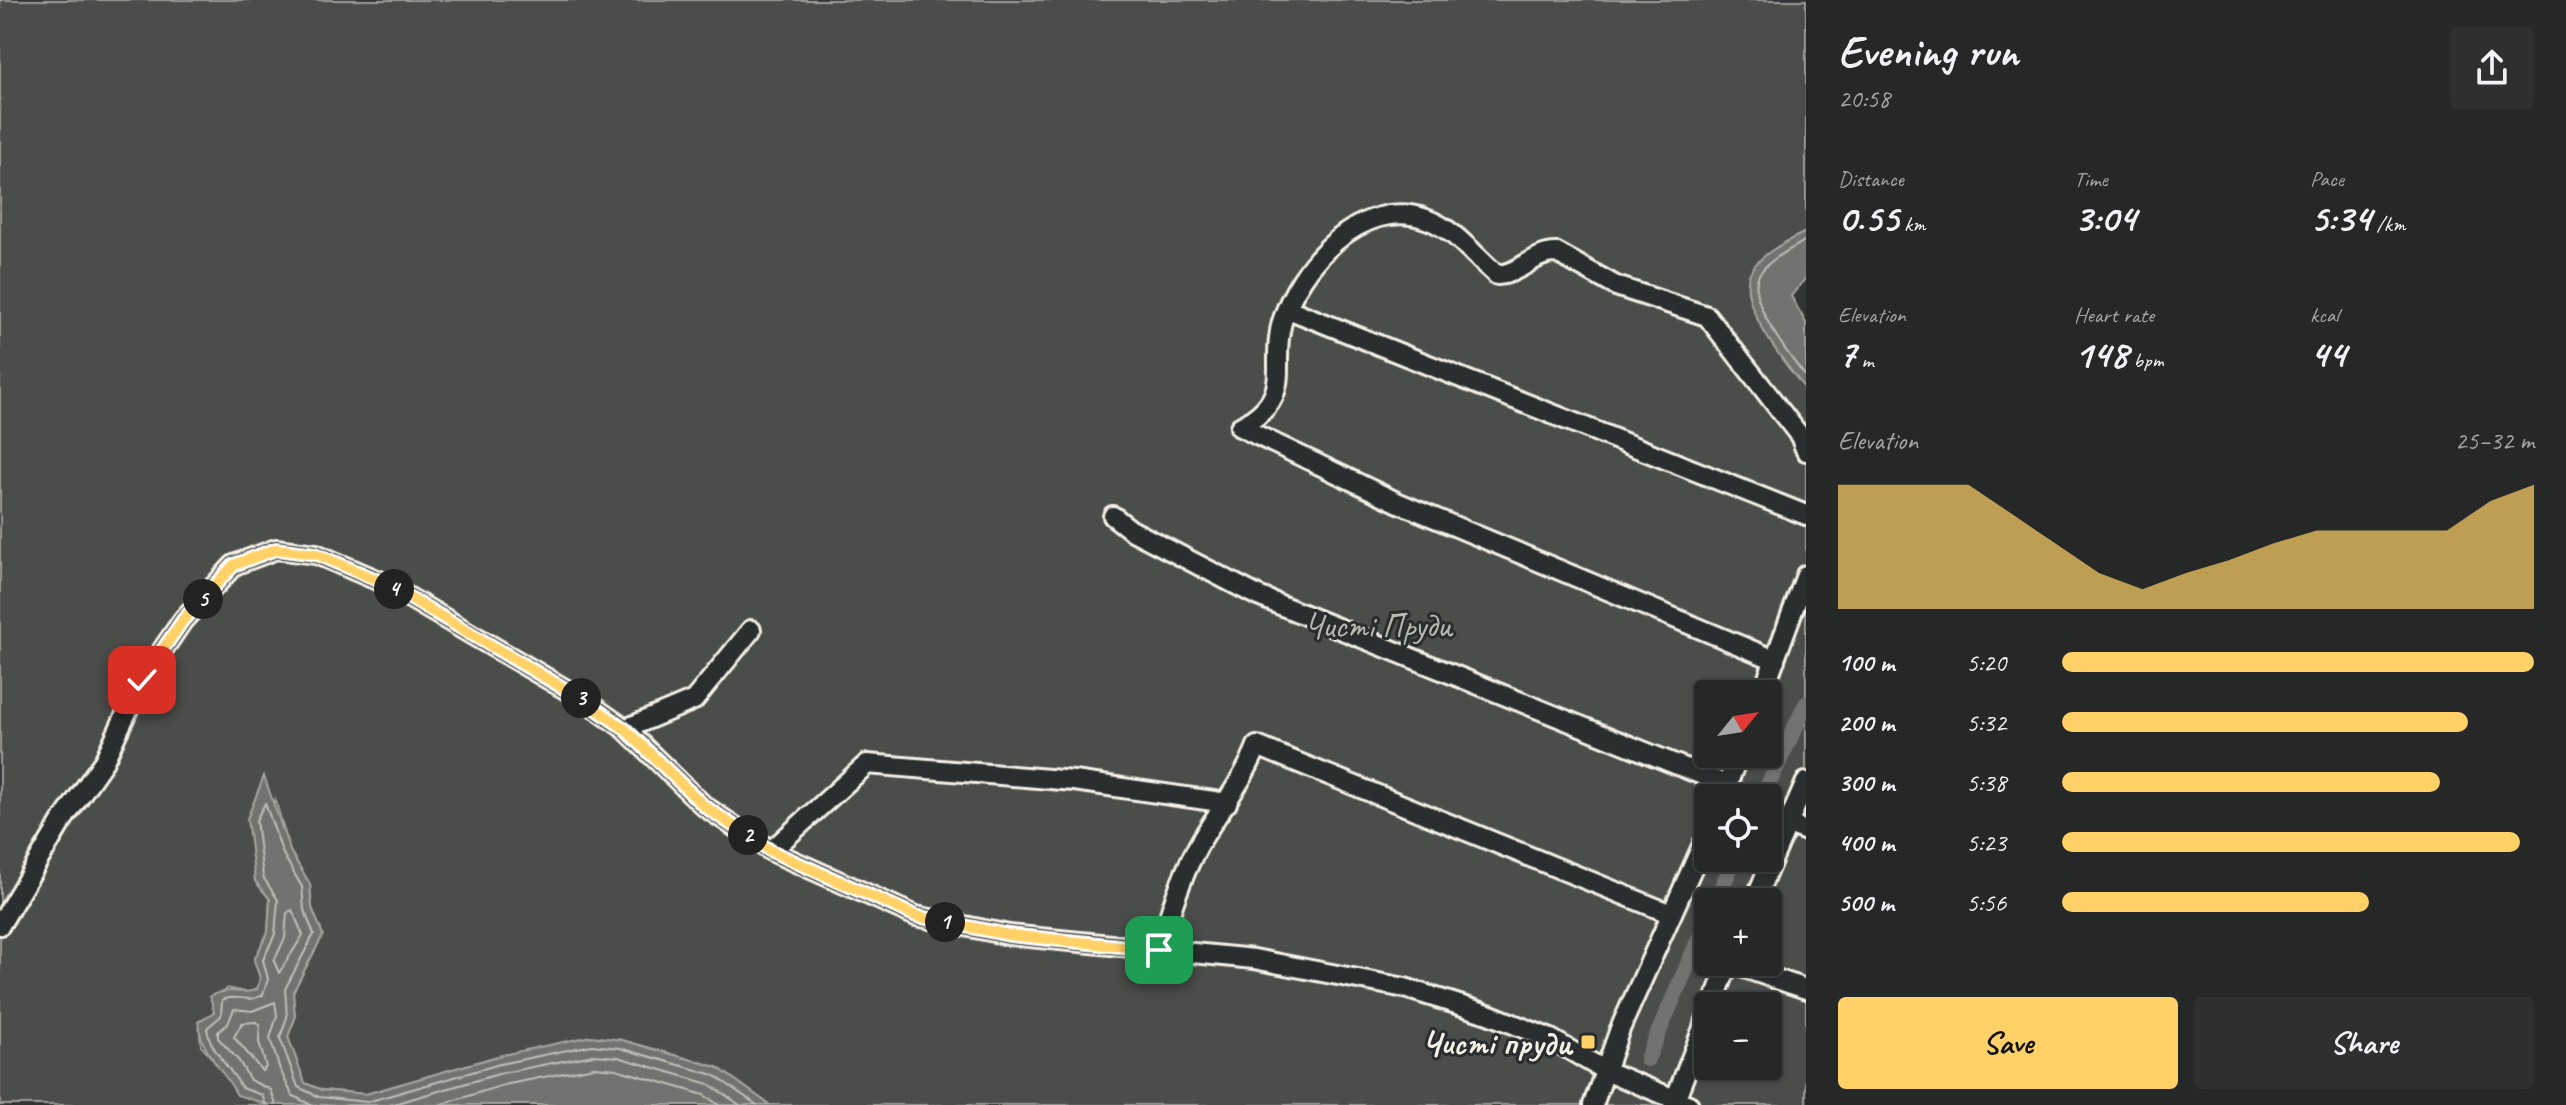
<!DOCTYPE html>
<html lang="en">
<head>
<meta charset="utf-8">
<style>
	body { margin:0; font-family:Caveat,sans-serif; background:#2e3030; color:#f1f3f6; height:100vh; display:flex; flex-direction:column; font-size:30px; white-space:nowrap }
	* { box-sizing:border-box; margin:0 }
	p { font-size:26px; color:#a4a6a8 }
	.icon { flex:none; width:44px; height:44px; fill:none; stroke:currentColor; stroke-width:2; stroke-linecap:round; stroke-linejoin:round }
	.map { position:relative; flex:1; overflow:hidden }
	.sheet { display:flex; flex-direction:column; background:#262828; width:760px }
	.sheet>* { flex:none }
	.needle { width:52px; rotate:60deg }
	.controls { position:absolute; left:1694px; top:680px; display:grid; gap:16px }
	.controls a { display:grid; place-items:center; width:88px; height:88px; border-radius:8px; background:#262828; box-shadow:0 2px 6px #0004,0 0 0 2px #424445; font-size:40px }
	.pin { position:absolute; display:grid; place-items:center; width:68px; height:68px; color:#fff; margin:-34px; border-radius:16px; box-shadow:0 4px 12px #0006 }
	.km { position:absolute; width:40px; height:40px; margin:-20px; border-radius:50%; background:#222; color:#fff; font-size:22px; line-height:40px; text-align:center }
	.round { display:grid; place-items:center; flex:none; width:84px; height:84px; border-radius:8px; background:#2e3030 }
	.summary { display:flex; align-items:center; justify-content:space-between; height:136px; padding:0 32px }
	h1 { font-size:44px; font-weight:700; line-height:60px }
	.metrics { display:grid; grid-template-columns:repeat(3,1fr); gap:12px; height:136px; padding:8px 32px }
	.metrics div { display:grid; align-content:center }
	.metrics b { font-size:40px; font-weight:700 }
	.metrics small { font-size:22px; font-weight:400 }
	.metrics p { font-size:22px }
	.chart { height:224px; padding:16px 32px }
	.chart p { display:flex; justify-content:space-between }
	.chart svg { width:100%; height:144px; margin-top:8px; fill:#ffd166; opacity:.7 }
	.button { display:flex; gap:16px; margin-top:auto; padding:16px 32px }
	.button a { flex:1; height:92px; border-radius:8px; background:#ffd166; color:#111; font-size:32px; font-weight:700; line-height:92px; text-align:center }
	.button a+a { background:#2e3030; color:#f1f3f6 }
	ul { padding:0 32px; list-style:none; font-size:26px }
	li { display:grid; grid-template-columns:128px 96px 1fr; align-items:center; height:60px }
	li i { height:20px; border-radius:10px; background:#ffd166 }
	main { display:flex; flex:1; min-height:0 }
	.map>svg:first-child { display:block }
	.green { fill:#4b4d4c; stroke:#a09f9a; stroke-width:2; fill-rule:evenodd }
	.water { fill:#727370; stroke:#a6a5a0; stroke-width:2 }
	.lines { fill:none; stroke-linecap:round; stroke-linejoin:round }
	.shore { stroke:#c0bfb8; stroke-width:2 }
	.canal { stroke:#727370; stroke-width:16 }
	.minor-casing { stroke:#f4f1e8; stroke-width:24 }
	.minor { stroke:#2a2d2e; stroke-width:18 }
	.route-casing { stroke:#fff; stroke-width:16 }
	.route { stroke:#ffd166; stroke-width:10 }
	.poi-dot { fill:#ffd166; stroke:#2a2d2e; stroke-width:3 }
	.labels { text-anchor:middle; stroke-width:6; stroke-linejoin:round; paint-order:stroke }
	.park-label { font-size:34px; fill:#b9b8b1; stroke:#2a2d2e }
	.poi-label { font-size:34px; font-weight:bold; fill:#f4f1e8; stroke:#2a2d2e; text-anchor:end }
</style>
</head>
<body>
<main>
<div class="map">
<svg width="1806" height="1105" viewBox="0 0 1806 1105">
	<rect width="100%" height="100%" fill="#323535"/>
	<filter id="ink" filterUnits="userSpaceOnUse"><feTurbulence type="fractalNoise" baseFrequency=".0125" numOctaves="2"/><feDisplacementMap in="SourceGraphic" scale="16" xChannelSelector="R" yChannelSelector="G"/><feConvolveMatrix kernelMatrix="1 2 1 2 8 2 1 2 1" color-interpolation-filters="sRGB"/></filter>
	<g filter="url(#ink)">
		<path class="green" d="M0,0H1806V232L1769,253L1782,359L1806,390V1105H770L717,1067L622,1040L591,1037L498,1056L366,1094L322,1090L305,1083L288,1037L295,1018L293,992L323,935L312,908L310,884L290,851L275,799L255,881L270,899L268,932L254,960L260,978L257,989L249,993L227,988L214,1013L199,1021L201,1046L224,1071L237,1095L270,1105H0ZM1708,694H1768V754H1708ZM1708,798H1768V858H1708ZM1708,902H1768V962H1708ZM1708,1006H1768V1066H1708Z"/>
		<path class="water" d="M1806,232V278L1791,296L1806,323V390C1787,366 1734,302 1751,271C1761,253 1788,240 1806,232Z
			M264,776L290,851L310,884L312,908L323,935L293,992L295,1018L288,1037L305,1083L322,1090L366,1094L498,1056L591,1036L622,1040L717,1067L770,1105H270L237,1095C221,1065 202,1056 198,1022L214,1012L210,996C234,985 240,997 257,989L260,978L254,960L268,932L270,899L255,881L247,819Z"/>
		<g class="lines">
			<path class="shore" d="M1806,240C1790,250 1771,258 1760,273C1743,298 1790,357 1806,377
				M292,910L303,935L279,973L274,961L285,938L287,913Z
				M256,1022L260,1025L259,1042L266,1067L262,1071L234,1037L242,1023Z
				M266,1105L262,1095L242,1088C231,1068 209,1050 207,1028L221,1016L222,1000C236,993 248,1004 263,995L268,979L263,960L275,934L278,900L263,877L256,820L265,803L283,854L302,887L304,910L314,934L285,989L287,1017L280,1038L298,1087L319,1097L367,1102L500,1064L592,1045L620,1048L714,1075L757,1105
				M276,1105L271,1090L250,1080L239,1061L218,1038V1032L228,1024L234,1009L252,1011L275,1002L277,1016L270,1038L279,1067L292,1095L311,1105
				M390,1105L502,1073L593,1055L618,1057L709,1084L740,1105
				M439,1105L504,1085L594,1067L616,1069L704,1095L719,1105"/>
			<path class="canal" d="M1762,798L1806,704
				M1715,902L1735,858
				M1647,1059L1708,918"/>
			<g class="minor-casing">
				<path id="minor" d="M1288,309L1806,515
					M1240,427C1297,396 1269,367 1282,322C1298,267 1362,195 1426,219C1455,229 1474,256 1497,275C1520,274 1535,252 1557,253L1616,286L1707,316L1800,436L1806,451
					M1240,427L1399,503L1775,660
					M1113,516L1131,530L1258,596L1727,785
					M1762,694L1806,575
					M625,729L694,700L751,630
					M1722,798L1739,754
					M1786,823L1806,831
					M771,851L867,764L1074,781L1227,803
					M1754,902L1806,782
					M0,925L62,821L104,761L142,680L183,620L234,565L276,549L316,554L384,583L582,699L625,729L704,806L771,851L916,916L1009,935L1254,959L1405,988L1488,1014L1551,1039L1604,1070L1689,1105
					M1159,950C1169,915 1180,879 1198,846C1217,812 1243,783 1257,746L1671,914
					M1729,963L1806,989
					M1712,1006L1729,962
					M1593,1105L1620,1029L1708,833
					M1673,1105L1708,1015"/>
			</g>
			<use href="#minor" class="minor"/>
		</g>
	</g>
	<g class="lines" filter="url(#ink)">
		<g class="route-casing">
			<path id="route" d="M142,680L183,620L234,565L276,549L316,554L384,583L582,699L625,729L704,806L771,851L916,916L1009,935L1159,950"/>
		</g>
		<use href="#route" class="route"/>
	</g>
	<rect class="poi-dot" x="1580" y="1034" width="16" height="16" rx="4"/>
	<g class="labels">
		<g class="park-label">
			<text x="1378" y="637">Чисті Пруди</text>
		</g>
		<g class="poi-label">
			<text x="1572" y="1054">Чисті пруди</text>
		</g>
	</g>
</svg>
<div class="controls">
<a><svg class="needle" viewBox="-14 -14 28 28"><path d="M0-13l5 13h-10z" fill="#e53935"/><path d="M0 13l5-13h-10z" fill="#a4a6a8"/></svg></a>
<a><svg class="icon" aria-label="locate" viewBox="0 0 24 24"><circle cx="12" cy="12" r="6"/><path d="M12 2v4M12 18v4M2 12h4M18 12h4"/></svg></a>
<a>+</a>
<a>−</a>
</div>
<div class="pin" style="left:1159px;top:950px;background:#1e9e55"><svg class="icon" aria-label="arrive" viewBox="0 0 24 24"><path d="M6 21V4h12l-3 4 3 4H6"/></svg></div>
<div class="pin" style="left:142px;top:680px;background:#d93025"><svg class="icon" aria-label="check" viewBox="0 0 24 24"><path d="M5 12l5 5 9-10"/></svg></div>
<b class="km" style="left:945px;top:922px">1</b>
<b class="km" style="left:748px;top:835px">2</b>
<b class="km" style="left:581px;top:698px">3</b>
<b class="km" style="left:394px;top:589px">4</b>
<b class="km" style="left:203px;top:599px">5</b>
</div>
<section class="sheet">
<div class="summary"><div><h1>Evening run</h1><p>20:58</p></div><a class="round"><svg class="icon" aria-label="share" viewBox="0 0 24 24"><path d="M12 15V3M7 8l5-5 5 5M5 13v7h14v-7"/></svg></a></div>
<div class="metrics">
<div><p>Distance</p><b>0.55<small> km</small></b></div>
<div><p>Time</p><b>3:04</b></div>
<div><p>Pace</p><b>5:34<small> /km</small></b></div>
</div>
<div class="metrics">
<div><p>Elevation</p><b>7<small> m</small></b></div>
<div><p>Heart rate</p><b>148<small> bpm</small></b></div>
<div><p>kcal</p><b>44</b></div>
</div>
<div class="chart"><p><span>Elevation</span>25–32 m</p>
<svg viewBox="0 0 160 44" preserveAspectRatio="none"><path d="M0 44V6L10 6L20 6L30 6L40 15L50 24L60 33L70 38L80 33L90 29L100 24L110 20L120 20L130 20L140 20L150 11L160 6V44z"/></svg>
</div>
<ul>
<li><b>100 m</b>5:20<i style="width:100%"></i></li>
<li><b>200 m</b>5:32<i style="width:86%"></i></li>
<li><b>300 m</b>5:38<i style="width:80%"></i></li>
<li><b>400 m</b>5:23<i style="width:97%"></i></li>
<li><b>500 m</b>5:56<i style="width:65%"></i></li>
</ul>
<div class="button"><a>Save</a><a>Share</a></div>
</section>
</main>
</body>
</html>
